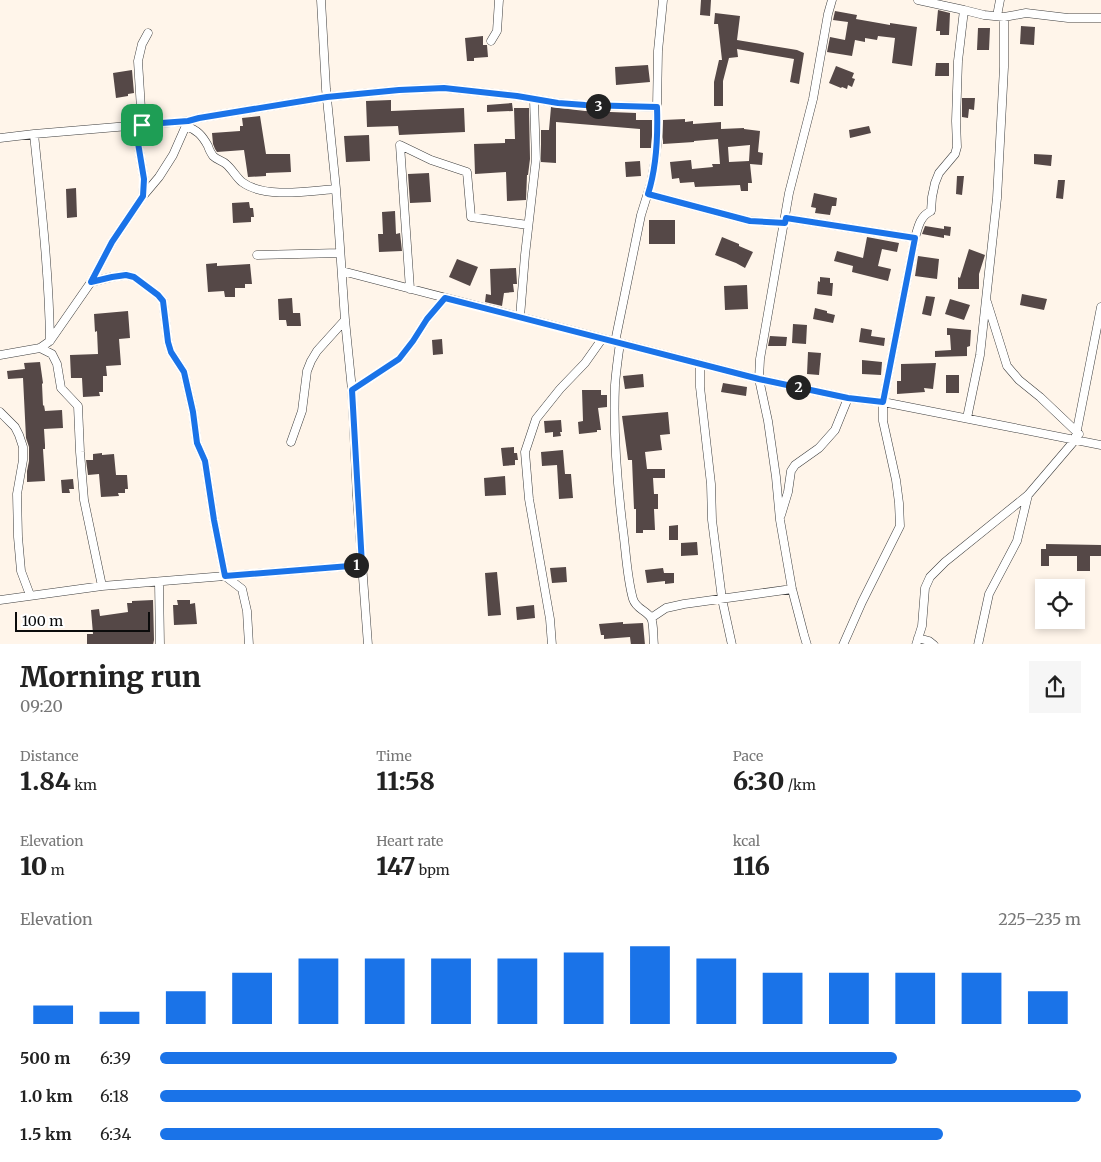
<!DOCTYPE html>
<html lang="en">
<head>
<meta charset="utf-8">
<style>
	body { margin:0; font-family:Merriweather,serif; background:#f6f6f6; color:#222; height:100vh; display:flex; flex-direction:column; font-size:19px; white-space:nowrap }
	* { box-sizing:border-box; margin:0 }
	p { font-size:16px; color:#767676 }
	.icon { flex:none; width:28px; height:28px; fill:none; stroke:currentColor; stroke-width:2; stroke-linecap:round; stroke-linejoin:round }
	.map { position:relative; height:644px; overflow:hidden }
	.details { display:flex; flex-direction:column; background:#fff; flex:1 }
	.details>* { flex:none }
	.tools { position:absolute; left:1035px; top:579px; display:grid; gap:10px }
	.tools a { display:grid; place-items:center; width:50px; height:50px; border-radius:0px; background:#fff; box-shadow:0 2px 8px #0003; font-size:25px }
	.scale { position:absolute; left:15px; bottom:12px; width:135px; box-sizing:border-box; padding-left:5px; border:2px solid #0b0b0b; border-top:0; font-size:14px; line-height:18px; white-space:nowrap; color:#0b0b0b; -webkit-text-stroke:4px #fff; paint-order:stroke }
	.pin { position:absolute; display:grid; place-items:center; width:42px; height:42px; color:#fff; margin:-21px; border-radius:10px; box-shadow:0 2px 8px #0006 }
	.km { position:absolute; width:25px; height:25px; margin:-12px; border-radius:50%; background:#222; color:#fff; font-size:14px; line-height:25px; text-align:center }
	.round { display:grid; place-items:center; flex:none; width:52px; height:52px; border-radius:0px; background:#f6f6f6 }
	.headline { display:flex; align-items:center; justify-content:space-between; height:85px; padding:0 20px }
	h1 { font-size:28px; font-weight:800; line-height:38px }
	.metrics { display:grid; grid-template-columns:repeat(3,1fr); gap:8px; height:85px; padding:5px 20px }
	.metrics div { display:grid; align-content:center }
	.metrics b { font-size:25px; font-weight:800 }
	.metrics small { font-size:14px; font-weight:400 }
	.metrics p { font-size:14px }
	.chart { height:140px; padding:10px 20px }
	.chart p { display:flex; justify-content:space-between }
	.chart svg { width:100%; height:90px; margin-top:5px; stroke:#1a73e8; stroke-width:6 }
	ul { padding:0 20px; list-style:none; font-size:16px }
	li { display:grid; grid-template-columns:80px 60px 1fr; align-items:center; height:38px }
	li i { height:12px; border-radius:6px; background:#1a73e8 }
	.map>svg:first-child { display:block }
	.building { fill:#554847; fill-rule:evenodd }
	.lines { fill:none; stroke-linecap:round; stroke-linejoin:round }
	.street-casing { stroke:#3e3e3e; stroke-width:9 }
	.street { stroke:#fff; stroke-width:8 }
	.route-casing { stroke:#fff; stroke-width:10 }
	.route { stroke:#1a73e8; stroke-width:6 }
</style>
</head>
<body>
<div class="map">
<svg width="1101" height="645" viewBox="0 0 1101 645">
	<rect width="100%" height="100%" fill="#fff5ea"/>
	<path class="building" d="M701,0H711L710,16L700,15Z
		M938,10L950,13L949,35H940V31H936Z
		M835,11L857,15L856,19L890,25V23L917,27L912,66L892,63L895,38L878,36L877,40L865,38V42L855,40L852,56L827,52L830,37L845,40L848,22L833,20Z
		M715,13L740,16L737,40L797,50L804,53L799,84L790,82L794,59L737,49L738,57L729,58L723,81V106H714V82L719,60H722L718,24H714Z
		M1021,26L1035,27L1034,45L1020,44Z
		M978,28H990L989,50H977Z
		M483,36V45H487L488,57L474,58V61H467L465,38Z
		M936,63H949V76H935Z
		M648,65L650,82L616,85L615,67Z
		M836,66L854,73L852,78L855,79L852,87L848,85L847,89L842,87L841,88L829,83Z
		M132,70L134,93L128,94V96L116,98L113,73Z
		M962,98H975L974,110L969,109L968,118L962,117Z
		M391,100V111L464,108L465,132L399,135L398,126L367,127L366,101Z
		M512,103L513,111L487,112V105Z
		M551,107L585,111L636,113V120H652V137L651,148H640V129L556,122V163L541,162V130H549Z
		M514,108H529L530,159L528,175H527L526,200L507,201L506,172L475,174L474,144L505,143V139H515Z
		M260,116L266,154H290L291,172L266,173V176L248,177L244,150L217,152L215,149L213,144L212,133L240,131V126H243L242,118Z
		M685,119V122L693,121V124L721,122V129L744,128V129L760,131L758,152L763,153L762,165L750,164L752,183H748V191H741L740,185L695,187L694,182L680,183L679,178L672,179L670,162L691,160L692,169L713,167L712,164H720L718,139L694,141V142L663,144V120ZM750,145L749,161L729,162L728,147Z
		M869,126L871,133L850,138L849,130Z
		M369,135L370,161L346,162L344,136Z
		M1034,154L1052,155L1051,166L1034,164Z
		M640,161L641,176L626,177L625,162Z
		M429,173L431,202L410,203L408,174Z
		M957,176H964L962,195L956,194Z
		M1058,180H1065L1063,199L1056,198Z
		M76,188L77,217L67,218L66,189Z
		M814,193L837,198L836,206H832L830,215L815,213L816,208L811,207Z
		M249,202L250,208H253L254,217H251V222L233,223L232,203Z
		M395,211L396,234L400,233L402,251L379,252L378,234H383L382,212Z
		M649,220H675V244H649Z
		M925,226L944,229V226L951,227L950,236L944,235V238L922,234Z
		M722,237L739,244V246L753,252L745,268L736,263L715,255Z
		M867,237L899,243L897,252L882,249L878,266L891,269L888,281L852,272L853,266L834,261L837,251L863,258Z
		M969,249L985,255L979,274V289H958V277L960,278Z
		M918,256L939,259L937,279L915,276Z
		M457,259L478,267L470,286L449,277Z
		M217,263V266L250,264L252,284H245V288H235V297H225L224,291L208,292L206,264Z
		M516,268L517,284H513L514,292L504,293L502,306L485,302L486,294L491,295L490,269Z
		M820,277L830,278V283H833L832,296L817,294L818,281L820,282Z
		M747,285L748,309L725,310L724,286Z
		M1022,294L1047,299L1044,310L1020,305Z
		M926,296L935,297L931,316L922,314Z
		M292,298L293,313H300L301,326H287L286,320H279L278,299Z
		M950,299L970,305L964,320L945,314Z
		M815,308L827,311V313L835,315L833,323L813,319Z
		M128,311L130,338L119,339L121,365L106,366L107,376H103V392H99L100,396L83,397L82,378H71L70,355L98,354L97,331L95,332L94,314Z
		M793,324L807,325L806,344L792,343Z
		M861,328L872,330L871,336L885,338L884,346L859,342Z
		M947,328L971,330L970,346L967,347V356L935,357V351L951,350L950,335H947Z
		M770,336L787,337L786,346H768Z
		M442,339L443,354L433,355L432,340Z
		M808,352L821,353L819,375L807,374Z
		M862,360L882,362L881,375L862,374Z
		M40,362L43,383L42,384L43,406L44,405L45,411L62,410L63,428L44,429L45,445V449H43L45,481L27,482V471L29,461V447L26,438L23,378L8,379L7,371L25,369L24,363Z
		M936,363L933,389L924,388L925,392L897,394V381H901V364Z
		M643,374L644,387L625,389L623,376Z
		M946,375H959V393H946Z
		M723,383L747,387L746,396L721,392Z
		M582,390H601V395H607V407L598,408L601,430H597V432L579,434L578,422L583,421Z
		M668,412L670,434L660,435L662,450L645,452L647,469H665V478H653L654,494H658V509H654L655,530H643V533H636V509H634L632,460H628L622,416Z
		M561,420L562,432H560L561,436L553,437V432L545,433L544,421Z
		M514,447V453H517L518,460H515V465L503,466L501,448Z
		M563,450L565,474H571L573,498L559,499L557,465L542,466L541,452Z
		M102,453V455L114,454L116,475H127L128,489H125V493H118L119,496L101,497L99,474L88,475L86,460H93V454Z
		M505,476L506,495L485,496L484,478Z
		M73,479L74,489H69L70,493H62L61,480Z
		M678,525V540H669V526Z
		M697,542L698,555L681,556V543Z
		M1046,544L1101,545V556H1090V571H1077V556H1049V566H1041V549H1046Z
		M566,567L567,582L552,583L550,568Z
		M663,568L664,573H674V583L665,584V581L647,583L645,570Z
		M497,572L501,615L488,616L485,573Z
		M153,600L154,640L153,645H87V634H93L91,610L99,609L100,616L128,612L127,603H132V601Z
		M177,600H190V604L195,603L197,624L174,625L173,605H178Z
		M534,605L535,618L517,620L516,607Z
		M623,622V624L643,623L645,645H631L630,637L604,639V635H601L599,624Z"/>
	<g class="lines">
		<g class="street-casing">
			<path id="street" d="M321,0L326,89L336,189L345,320L352,390L357,496L368,645
				M918,0L964,10L984,15L1004,17L1026,13L1068,18H1101
				M997,16L1000,0
				M491,41L497,31L499,0
				M135,125L144,179L143,196
				M142,125L138,61L142,44L148,33
				M186,126C197,130 202,135 208,146C209,150 211,153 213,156C217,160 223,161 226,164C232,169 236,177 242,182C265,199 309,191 336,189
				M34,134C41,203 49,272 50,341
				M0,138L34,134L188,121L199,118L327,97L399,90L444,88L517,96L558,103L585,105L657,107
				M648,194L750,221L785,223
				M786,218L915,238
				M257,255L340,253
				M342,271L759,379L848,398L883,402L1101,445
				M91,282L112,277L126,275L134,277L158,295L163,301L168,342L171,352L184,372L193,412L197,443L205,461L214,520L225,576L242,589L247,611L249,645
				M410,289L400,145L431,160L467,172L471,217L528,225
				M987,302L1007,366L1019,380L1040,397L1079,434
				M520,317L525,255L536,159L534,100
				M615,342L641,215L651,183L655,161L658,137L657,107L658,51L663,0
				M620,343C618,357 616,371 615,385C613,434 617,482 623,530C626,552 627,578 633,599C636,609 646,610 651,618C654,623 653,638 654,645
				M40,348L52,354L57,364L61,388L78,406L80,452L84,500L102,586
				M0,355L40,348L50,341L91,282L112,242L143,196L159,177L173,155L188,121
				M700,364V387L711,484L712,520L722,599L732,645
				M352,390L399,359L413,341L427,319L445,298
				M0,412L15,427L19,435L23,447V460L17,494L18,537L21,571L30,595
				M967,418L980,355L997,198L1004,67V17
				M291,442L302,411L307,371L311,361L317,351L345,320
				M781,515L788,492L791,471L795,465L819,448L835,430L848,398
				M159,582L160,645
				M0,600L102,586L362,565
				M651,618L666,608L684,604L792,589
				M918,638L929,641L934,645
				M552,645L550,619L529,499L525,452L536,419L560,389L585,363L602,339
				M807,645L804,635L792,589L780,520L776,477L768,421L759,379L760,359L789,193L813,99L828,14L832,0
				M843,645L862,602L900,526L899,503L896,480L883,421V402L915,238C918,227 920,216 931,211L932,197L935,183L939,173L955,154L957,147L956,121L958,61L964,10
				M916,645L922,626L925,588L930,577L945,562L1028,495L1075,440L1101,307
				M978,645L989,594L1017,541L1028,495"/>
		</g>
		<use href="#street" class="street"/>
	</g>
	<g class="lines">
		<g class="route-casing">
			<path id="route" d="M444,88L517,96L558,103L585,105L657,107C658,136 657,166 648,194L750,221L785,223L786,218L915,238L883,402L848,398L759,379L445,298L427,319L413,341L399,359L352,390L362,565L225,576L214,520L205,461L197,443L193,412L184,372L171,352L168,342L163,301L158,295L134,277L126,275L112,277L91,282L112,242L143,196L144,179L135,125L188,121L199,118L327,97L399,90Z"/>
		</g>
		<use href="#route" class="route"/>
	</g>
</svg>
<div class="tools">
<a><svg class="icon" aria-label="locate" viewBox="0 0 24 24"><circle cx="12" cy="12" r="6"/><path d="M12 2v4M12 18v4M2 12h4M18 12h4"/></svg></a>
</div>
<div class="scale">100 m</div>
<div class="pin" style="left:142px;top:125px;background:#1e9e55"><svg class="icon" aria-label="arrive" viewBox="0 0 24 24"><path d="M6 21V4h12l-3 4 3 4H6"/></svg></div>
<b class="km" style="left:356px;top:565px">1</b>
<b class="km" style="left:798px;top:387px">2</b>
<b class="km" style="left:598px;top:106px">3</b>
</div>
<section class="details">
<div class="headline"><div><h1>Morning run</h1><p>09:20</p></div><a class="round"><svg class="icon" aria-label="share" viewBox="0 0 24 24"><path d="M12 15V3M7 8l5-5 5 5M5 13v7h14v-7"/></svg></a></div>
<div class="metrics">
<div><p>Distance</p><b>1.84<small> km</small></b></div>
<div><p>Time</p><b>11:58</b></div>
<div><p>Pace</p><b>6:30<small> /km</small></b></div>
</div>
<div class="metrics">
<div><p>Elevation</p><b>10<small> m</small></b></div>
<div><p>Heart rate</p><b>147<small> bpm</small></b></div>
<div><p>kcal</p><b>116</b></div>
</div>
<div class="chart"><p><span>Elevation</span>225–235 m</p>
<svg viewBox="0 0 160 44" preserveAspectRatio="none"><path d="M5 44V35M15 44V38M25 44V28M35 44V19M45 44V12M55 44V12M65 44V12M75 44V12M85 44V9M95 44V6M105 44V12M115 44V19M125 44V19M135 44V19M145 44V19M155 44V28"/></svg>
</div>
<ul>
<li><b>500 m</b>6:39<i style="width:80%"></i></li>
<li><b>1.0 km</b>6:18<i style="width:100%"></i></li>
<li><b>1.5 km</b>6:34<i style="width:85%"></i></li>
</ul>
</section>
</body>
</html>
